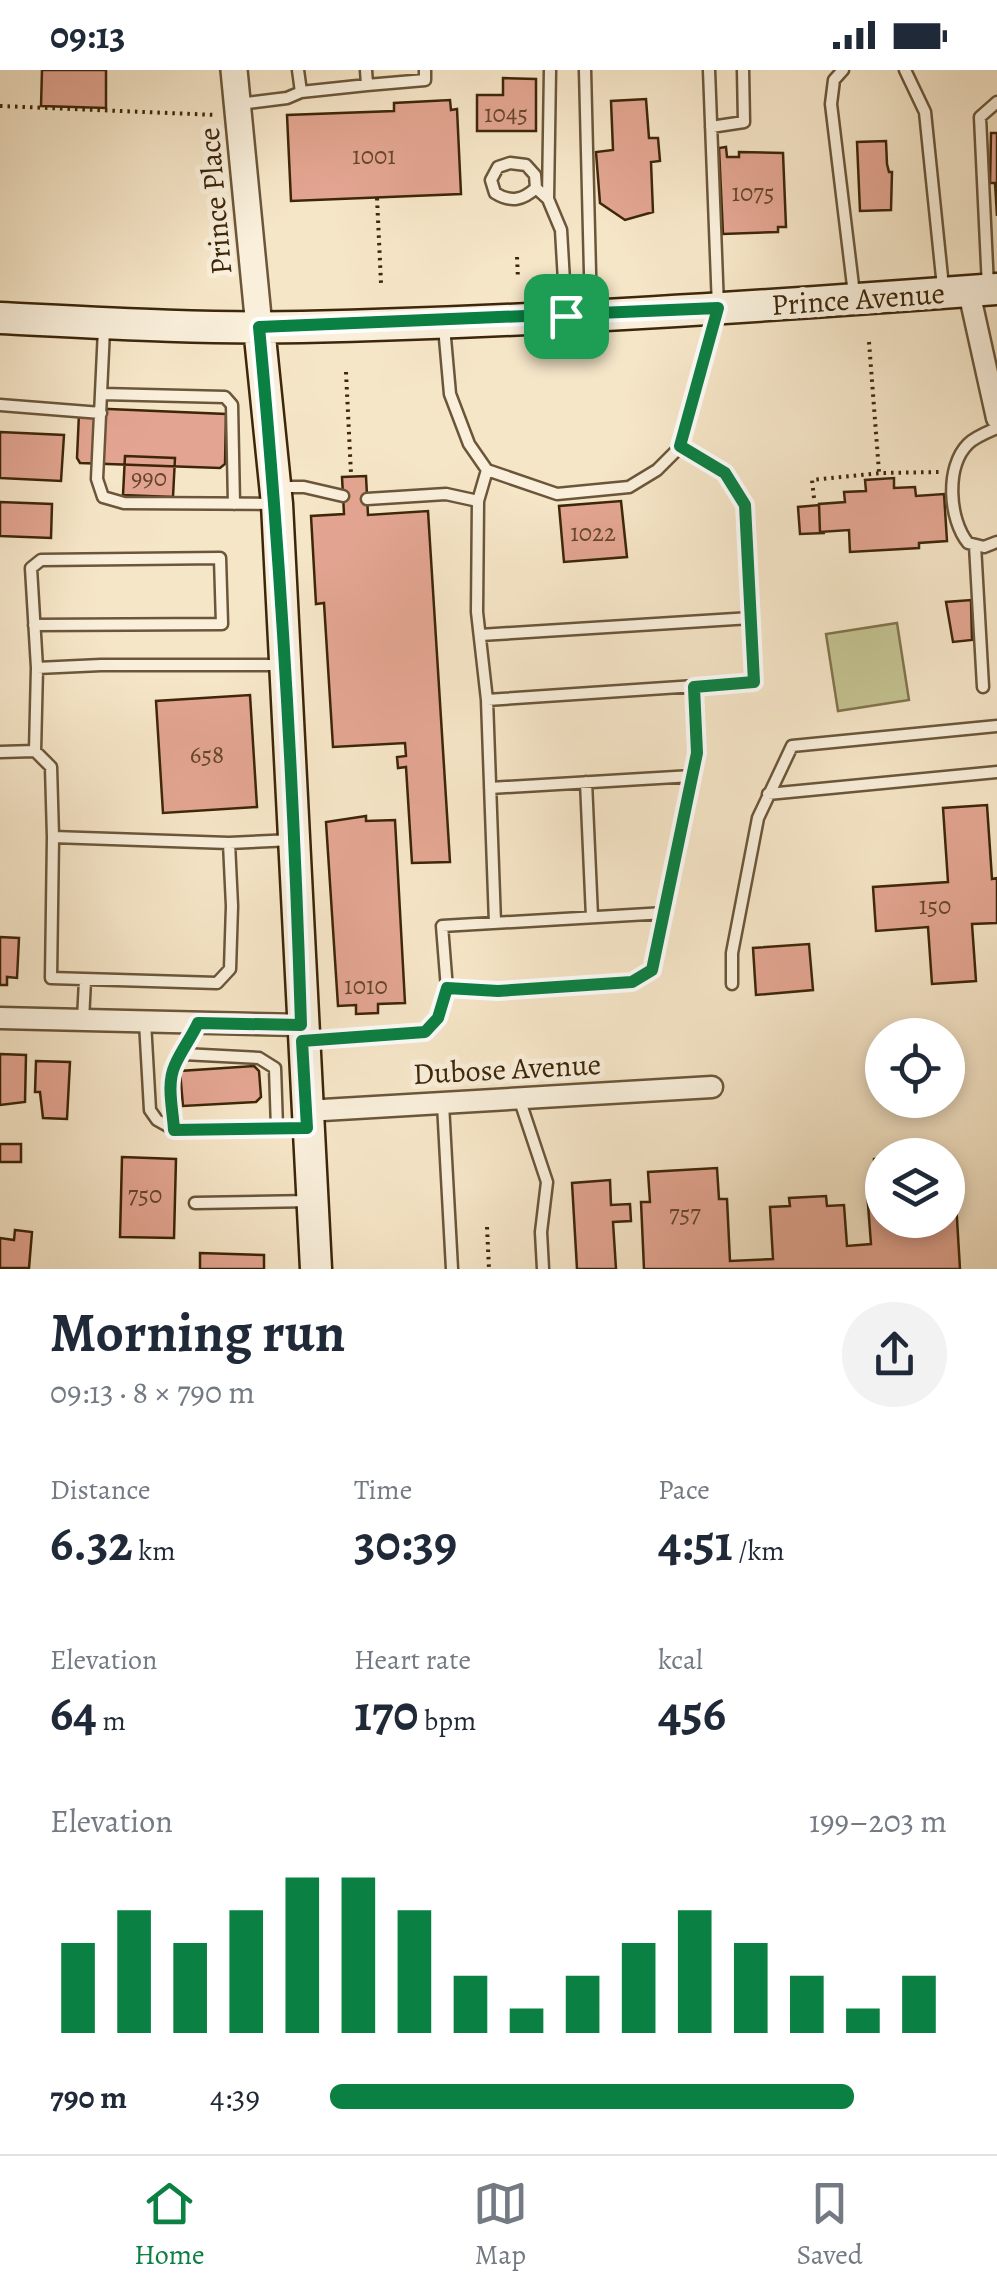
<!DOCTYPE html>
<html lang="en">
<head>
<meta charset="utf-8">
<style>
	body { margin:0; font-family:Alegreya,serif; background:#f2f2f3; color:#1f2937; height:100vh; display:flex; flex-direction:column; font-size:38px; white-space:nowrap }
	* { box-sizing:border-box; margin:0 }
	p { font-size:32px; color:#747a83 }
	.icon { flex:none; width:55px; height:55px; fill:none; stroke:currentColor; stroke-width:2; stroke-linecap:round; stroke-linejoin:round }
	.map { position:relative; height:1199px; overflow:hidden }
	.drawer { display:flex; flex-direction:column; background:#fff; flex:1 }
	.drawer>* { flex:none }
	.buttons { position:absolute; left:865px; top:948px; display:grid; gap:20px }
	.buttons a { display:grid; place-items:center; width:100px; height:100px; border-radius:50%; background:#fff; box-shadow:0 5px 15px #0003; font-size:50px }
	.pin { position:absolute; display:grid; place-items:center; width:85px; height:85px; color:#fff; margin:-42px; border-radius:20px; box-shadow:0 5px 15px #0006 }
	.round { display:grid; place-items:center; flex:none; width:105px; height:105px; border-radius:52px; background:#f2f2f3 }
	.summary { display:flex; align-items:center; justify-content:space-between; height:170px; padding:0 50px }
	h1 { font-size:55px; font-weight:700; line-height:75px }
	.stats { display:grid; grid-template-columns:repeat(3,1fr); gap:15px; height:170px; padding:10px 50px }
	.stats div { display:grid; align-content:center }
	.stats b { font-size:50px; font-weight:700 }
	.stats small { font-size:28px; font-weight:400 }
	.stats p { font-size:28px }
	.chart { height:280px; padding:20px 50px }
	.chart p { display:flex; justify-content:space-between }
	.chart svg { width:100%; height:180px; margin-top:10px; stroke:#0b8043; stroke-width:6 }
	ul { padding:0 50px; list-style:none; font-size:32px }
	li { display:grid; grid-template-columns:160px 120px 1fr; align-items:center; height:75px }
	li i { height:25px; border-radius:12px; background:#0b8043 }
	.status { display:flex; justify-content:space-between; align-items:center; height:70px; padding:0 50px; background:#fff; direction:ltr }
	.status svg { height:28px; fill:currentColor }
	.dock { display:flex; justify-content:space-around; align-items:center; height:140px; border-top:2px solid #e0e1e3; background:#fff; font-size:28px; color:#747a83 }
	.dock a { display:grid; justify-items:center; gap:5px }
	.dock .selected { color:#0b8043 }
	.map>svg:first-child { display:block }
	.pitch { fill:#c4c391; stroke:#80744d; stroke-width:2.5 }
	.building { fill:#e3a591; stroke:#3d2609; stroke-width:2.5 }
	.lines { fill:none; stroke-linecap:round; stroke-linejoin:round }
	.service-casing { stroke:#6b5639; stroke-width:15 }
	.minor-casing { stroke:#6b5639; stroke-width:25 }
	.tertiary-casing { stroke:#6b5639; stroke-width:30 }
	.secondary-casing { stroke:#3d2609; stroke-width:35 }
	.path { stroke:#3d2609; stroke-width:4; stroke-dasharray:2.5 5; stroke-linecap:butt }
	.service { stroke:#f9efdb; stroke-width:10 }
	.minor { stroke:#f9efdb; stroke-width:20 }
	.tertiary { stroke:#f9efdb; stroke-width:25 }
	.secondary { stroke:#f9efdb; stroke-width:30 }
	.route-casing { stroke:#fff; stroke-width:20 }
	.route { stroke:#0b8043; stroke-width:12 }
	.labels { text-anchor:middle; stroke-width:10; stroke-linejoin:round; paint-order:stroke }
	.number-label { font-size:25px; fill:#66462b }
	.street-label { font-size:30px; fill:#3d2609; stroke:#f9efdb }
</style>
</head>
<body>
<div class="status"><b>09:13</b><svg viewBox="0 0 49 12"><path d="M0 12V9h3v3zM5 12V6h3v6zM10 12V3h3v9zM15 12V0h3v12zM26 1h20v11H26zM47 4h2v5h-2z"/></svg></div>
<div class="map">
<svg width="997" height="1199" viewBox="0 0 997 1199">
	<rect width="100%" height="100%" fill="#f6e6c8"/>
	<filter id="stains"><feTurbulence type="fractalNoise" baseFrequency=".002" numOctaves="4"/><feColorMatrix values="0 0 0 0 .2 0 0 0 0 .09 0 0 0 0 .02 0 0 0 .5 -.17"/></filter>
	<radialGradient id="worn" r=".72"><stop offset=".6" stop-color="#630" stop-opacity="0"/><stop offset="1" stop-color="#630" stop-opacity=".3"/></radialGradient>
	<path class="pitch" d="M897,553L909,630L838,641L826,564Z"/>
	<path class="building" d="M42,0H106V38L41,36Z
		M503,8L536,9V61H477V25H503Z
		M646,29L649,68H658L660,91L651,92L653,142L625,150L600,133L596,82L613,80L611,31Z
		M450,30L451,40L457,39L461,124L291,131L287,45L394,41V33Z
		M991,63H997V146L995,113H990Z
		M886,71L887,94L889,102H892L891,140L860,141L857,72Z
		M726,77L727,87H739V82L783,83L786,157H778V162L723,164L719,78Z
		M85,338L226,344L225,394L220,398L80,393L77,388L79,343Z
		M0,362L64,365L61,411L0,408Z
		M125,386L175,388L173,427L123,425Z
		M366,406L368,445L428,441L450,792L412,793L406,697L398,698L397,687L406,686L405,673L333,677L324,533L316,534L311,446L344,444L342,407Z
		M894,408V418L915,417L916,426L944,424L947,471L919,473V478L850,482L849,460L820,462L819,434L845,432L844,422L866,421L865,410Z
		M621,431L627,487L564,492L559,436Z
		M0,432L52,434L51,468L0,466Z
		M819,435L820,462L825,463L800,464L798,437Z
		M971,530L972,570L953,572L946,532Z
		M250,625L257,737L163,743L156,631Z
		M987,735L992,809L997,808V853L972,854L976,911L932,914L928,857L876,861L873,817L948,812L943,738Z
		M366,746V751L395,750L405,933L378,934V943L356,944V935L338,936L326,752Z
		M0,867L19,868L17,908L7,907V915H0Z
		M809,874L813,920L756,925L753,878Z
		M0,984L26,985L25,1032L0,1035Z
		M36,991L70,992L67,1049L43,1048L40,1022H35Z
		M254,996L259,1001L261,1027L256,1032L183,1036L180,1001Z
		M0,1074H21V1092H0Z
		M122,1087L176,1089L174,1168L120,1167Z
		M882,1088V1150H948V1115H955L960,1199H644L641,1132H650L648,1102L717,1098L719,1129H727L730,1191L773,1189L770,1137L790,1136L789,1128L826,1126L827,1136L844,1135L847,1176L871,1174L867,1121L876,1120L874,1089Z
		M610,1110L611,1135L630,1134L631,1151L613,1152L616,1199H577L572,1113Z
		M15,1160L32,1162L29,1198H0V1168L14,1170Z
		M200,1183L264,1185V1199H200Z"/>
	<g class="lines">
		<g class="service-casing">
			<path id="service" d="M585,0L591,243
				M843,0L834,10L831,34L854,224
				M905,0L925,42L943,217
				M367,15L425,10V0
				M301,22L367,15L366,0
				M239,34L287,28L301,22L298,0
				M711,57L744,52L743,0
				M536,118C523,130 511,133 495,123L491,110L498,97L510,93L526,95L535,105L536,118L548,129L561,160L566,245
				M548,129L550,0
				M988,217L980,47L997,32
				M444,257L450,324L469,374L487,400L557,424L629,417L657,400L681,376L718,237L709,0
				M104,259L97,409L103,427L124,433L276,434
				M102,324L225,327L232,335L234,434
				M0,335L101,343
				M997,358C988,362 975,367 968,374C945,397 949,450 968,473L984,477L997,472
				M487,400L478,431L477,542L487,630L755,612L745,435L725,403L681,376
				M281,417H304L343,426
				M367,429L446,424L478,431
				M975,475L983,617
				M34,555L222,554L220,488L41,490L31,498L37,598L35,681
				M480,565L751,548
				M37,598L101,595H280
				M487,630L495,853
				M0,682L35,681L51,697L53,767
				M586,712L592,847
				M490,718L692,706
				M768,724L997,702
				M53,767L229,773L232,836L230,899L217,913L51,908Z
				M229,773L293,770
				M665,843L697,683L695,617
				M732,914V883L758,748L792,676L997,656
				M83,950L85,910
				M145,952L150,1040L157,1050L175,1060L306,1058
				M308,971L425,962C437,949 446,936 447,919L442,856L665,843L653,900L632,912L497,921L447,919
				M183,984L259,988L275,998L277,1058
				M519,1028L547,1112L541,1162L543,1199
				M443,1034L452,1199
				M175,1060C173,1040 168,1018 174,1000C178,985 190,969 197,954
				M195,1133L311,1131"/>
		</g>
		<g class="minor-casing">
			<path id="minor" d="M969,222L997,348
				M0,948L301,955
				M306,1041L712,1017"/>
		</g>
		<g class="tertiary-casing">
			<path id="tertiary" d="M234,0L259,257"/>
		</g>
		<g class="secondary-casing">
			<path id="secondary" d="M0,248C101,253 201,259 302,257C534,252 766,236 997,219
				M259,257L277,434L316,1199"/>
		</g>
		<path class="path" d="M0,36L217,45
			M377,128L381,213
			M517,187L518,209
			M869,272L879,402
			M346,302L351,404
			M814,428L812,410L880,403L939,402
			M487,1157L489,1199"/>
		<use href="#service" class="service"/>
		<use href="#minor" class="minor"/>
		<use href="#tertiary" class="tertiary"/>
		<use href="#secondary" class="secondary"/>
	</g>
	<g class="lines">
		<g class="route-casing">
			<path id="route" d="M718,238L680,376L725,403L745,435L754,612L694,617L697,683L652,900L632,912L498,921L447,918L438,948L425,962L302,971L307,1058L174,1060C173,1040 166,1014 175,995C181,981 191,968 198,953L301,955C294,721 281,490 259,257Z"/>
		</g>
		<use href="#route" class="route"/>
	</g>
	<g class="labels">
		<g class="number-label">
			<text x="506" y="52">1045</text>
			<text x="374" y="94">1001</text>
			<text x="753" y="131">1075</text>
			<text x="149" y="416">990</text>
			<text x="593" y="471">1022</text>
			<text x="207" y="693">658</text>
			<text x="935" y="844">150</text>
			<text x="366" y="924">1010</text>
			<text x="145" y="1133">750</text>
			<text x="685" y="1152">757</text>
		</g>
		<g class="street-label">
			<text transform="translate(215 131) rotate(-95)" y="10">Prince Place</text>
			<text transform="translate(858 229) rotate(-4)" y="10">Prince Avenue</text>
			<text transform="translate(507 999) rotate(-3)" y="10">Dubose Avenue</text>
		</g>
	</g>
	<rect width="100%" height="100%" filter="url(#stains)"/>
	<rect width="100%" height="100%" fill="url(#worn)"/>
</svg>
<div class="buttons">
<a><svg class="icon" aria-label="locate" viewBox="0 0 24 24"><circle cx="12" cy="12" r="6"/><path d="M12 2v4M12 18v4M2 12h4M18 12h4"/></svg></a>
<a><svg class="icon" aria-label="layers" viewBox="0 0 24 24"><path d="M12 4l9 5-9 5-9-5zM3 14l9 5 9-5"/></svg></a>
</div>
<div class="pin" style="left:566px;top:246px;background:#1e9e55"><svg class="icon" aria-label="arrive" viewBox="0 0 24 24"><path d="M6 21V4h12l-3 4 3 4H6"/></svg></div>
</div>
<section class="drawer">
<div class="summary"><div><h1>Morning run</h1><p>09:13 · 8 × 790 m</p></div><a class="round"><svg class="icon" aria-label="share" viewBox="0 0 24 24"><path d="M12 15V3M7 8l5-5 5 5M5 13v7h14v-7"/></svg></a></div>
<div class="stats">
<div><p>Distance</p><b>6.32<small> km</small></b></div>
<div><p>Time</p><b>30:39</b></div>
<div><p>Pace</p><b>4:51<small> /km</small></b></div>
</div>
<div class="stats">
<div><p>Elevation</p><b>64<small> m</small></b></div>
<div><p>Heart rate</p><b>170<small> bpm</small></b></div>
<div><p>kcal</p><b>456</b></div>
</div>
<div class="chart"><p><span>Elevation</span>199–203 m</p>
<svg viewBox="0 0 160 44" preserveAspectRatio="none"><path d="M5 44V22M15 44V14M25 44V22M35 44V14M45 44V6M55 44V6M65 44V14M75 44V30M85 44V38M95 44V30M105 44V22M115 44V14M125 44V22M135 44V30M145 44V38M155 44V30"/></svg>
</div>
<ul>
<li><b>790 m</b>4:39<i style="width:85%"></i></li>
</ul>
</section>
<nav class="dock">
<a class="selected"><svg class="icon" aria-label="home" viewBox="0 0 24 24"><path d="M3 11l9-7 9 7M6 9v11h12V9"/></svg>Home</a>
<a><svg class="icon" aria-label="map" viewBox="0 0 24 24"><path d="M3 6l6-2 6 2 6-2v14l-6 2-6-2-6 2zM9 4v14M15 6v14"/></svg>Map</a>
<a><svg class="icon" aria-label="saved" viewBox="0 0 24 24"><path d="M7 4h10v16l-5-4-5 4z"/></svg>Saved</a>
</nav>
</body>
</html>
